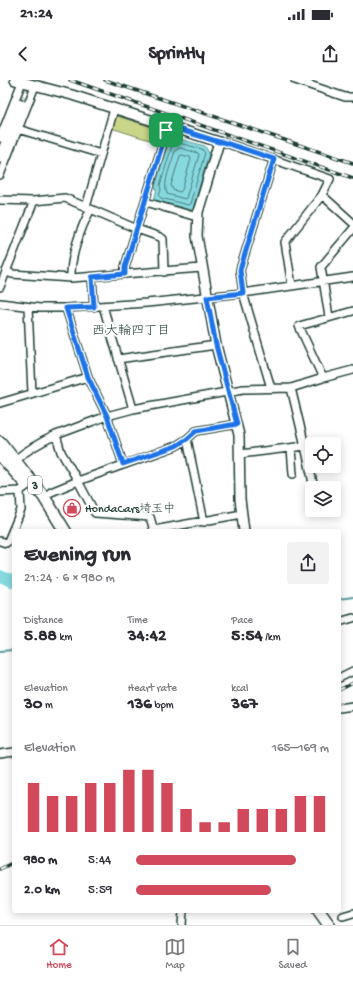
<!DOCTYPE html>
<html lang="en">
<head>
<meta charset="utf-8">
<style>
	body { margin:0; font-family:"Gochi Hand","Klee One",sans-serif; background:#f2f2f3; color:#2b2b33; height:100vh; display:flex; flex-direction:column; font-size:15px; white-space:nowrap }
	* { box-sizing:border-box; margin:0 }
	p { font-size:13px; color:#7c7c81 }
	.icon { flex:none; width:22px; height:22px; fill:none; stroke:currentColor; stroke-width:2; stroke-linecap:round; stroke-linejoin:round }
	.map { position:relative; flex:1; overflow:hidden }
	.side { position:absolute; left:12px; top:449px; width:329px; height:384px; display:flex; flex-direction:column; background:#fff; border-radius:4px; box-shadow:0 2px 10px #0003 }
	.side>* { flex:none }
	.tools { position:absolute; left:305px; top:357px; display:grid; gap:8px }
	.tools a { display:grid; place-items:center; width:36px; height:36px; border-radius:4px; background:#fff; box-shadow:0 2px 10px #0003; font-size:20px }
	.pin { position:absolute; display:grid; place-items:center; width:34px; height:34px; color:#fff; margin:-17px; border-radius:8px; box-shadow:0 2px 6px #0006 }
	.round { display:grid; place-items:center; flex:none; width:42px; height:42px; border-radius:4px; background:#f2f2f3 }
	.overview { display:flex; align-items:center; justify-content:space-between; height:68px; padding:0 12px }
	h1 { font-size:22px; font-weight:800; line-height:30px }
	.figures { display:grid; grid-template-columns:repeat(3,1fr); gap:6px; height:68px; padding:4px 12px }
	.figures div { display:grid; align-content:center }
	.figures b { font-size:17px; font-weight:800 }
	.figures small { font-size:11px; font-weight:400 }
	.figures p { font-size:11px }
	.chart { height:112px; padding:8px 12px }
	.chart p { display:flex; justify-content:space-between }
	.chart svg { width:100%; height:72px; margin-top:4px; stroke:#d1495b; stroke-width:6 }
	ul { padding:0 12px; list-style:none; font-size:13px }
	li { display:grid; grid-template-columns:64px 48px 1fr; align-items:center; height:30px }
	li i { height:10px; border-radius:5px; background:#d1495b }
	.status { display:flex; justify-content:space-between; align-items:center; height:28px; padding:0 20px; background:#fff; direction:ltr }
	.status svg { height:11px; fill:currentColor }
	header { display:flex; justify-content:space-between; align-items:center; height:52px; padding:0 12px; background:#fff; font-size:18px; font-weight:800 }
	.dock { display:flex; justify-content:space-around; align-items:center; height:56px; border-top:1px solid #e1e1e2; background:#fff; font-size:11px; color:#7c7c81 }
	.dock a { display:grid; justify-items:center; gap:2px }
	.dock .on { color:#d1495b }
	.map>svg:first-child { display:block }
	.green { fill:#c9d589; stroke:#74895e }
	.water { fill:#87d9e0; stroke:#5d9b9b }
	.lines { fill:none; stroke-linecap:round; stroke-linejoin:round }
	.shore { stroke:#497b79; stroke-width:1 }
	.stream { stroke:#5d9b9b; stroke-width:2 }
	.river { stroke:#87d9e0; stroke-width:12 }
	.tertiary-tunnel { stroke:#d2d8d6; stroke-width:9; stroke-dasharray:9 4.5; stroke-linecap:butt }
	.minor-casing { stroke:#1f3d34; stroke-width:10 }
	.tertiary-casing { stroke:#1f3d34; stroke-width:12 }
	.primary-casing { stroke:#1f3d34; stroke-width:14 }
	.minor { stroke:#fff; stroke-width:7 }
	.tertiary { stroke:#fff; stroke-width:9 }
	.primary { stroke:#fff; stroke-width:11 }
	.rail-casing { stroke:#1f3d34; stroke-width:3.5 }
	.rail { stroke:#fff; stroke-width:2; stroke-dasharray:6; stroke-linecap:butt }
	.route-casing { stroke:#fff; stroke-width:8 }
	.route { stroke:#1a73e8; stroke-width:5 }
	.labels { text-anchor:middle; stroke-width:4; stroke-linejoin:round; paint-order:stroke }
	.shield { fill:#fff; stroke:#627771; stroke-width:1 }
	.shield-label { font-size:11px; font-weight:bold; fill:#1f3d34 }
	.poi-label { font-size:12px; fill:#1f3d34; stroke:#fff; text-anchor:start }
	.neighbourhood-label { font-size:13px; fill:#1f3d34; stroke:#fff }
</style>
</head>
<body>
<div class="status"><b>21:24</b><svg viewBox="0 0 49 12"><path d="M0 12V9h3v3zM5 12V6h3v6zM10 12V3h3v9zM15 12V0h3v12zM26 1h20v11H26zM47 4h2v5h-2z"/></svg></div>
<header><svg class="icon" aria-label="back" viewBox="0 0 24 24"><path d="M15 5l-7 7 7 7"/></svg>Sprintly<svg class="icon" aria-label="share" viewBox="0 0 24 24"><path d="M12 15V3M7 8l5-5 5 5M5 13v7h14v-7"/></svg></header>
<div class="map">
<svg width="353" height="845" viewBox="0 0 353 845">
	<rect width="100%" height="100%" fill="#fff"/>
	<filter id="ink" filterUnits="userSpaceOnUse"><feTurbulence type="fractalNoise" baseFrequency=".025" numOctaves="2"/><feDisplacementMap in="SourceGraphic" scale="8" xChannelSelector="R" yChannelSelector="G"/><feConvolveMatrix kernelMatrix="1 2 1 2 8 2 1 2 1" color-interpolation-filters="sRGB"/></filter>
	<g filter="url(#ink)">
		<path class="green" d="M117,36L161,50L163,53L159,63L111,48L114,37Z"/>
		<path class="water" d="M176,58L205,66L209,73L193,129L190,130L154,120L157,109L155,108L169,59L175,61Z"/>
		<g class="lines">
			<path class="shore" d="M179,63L202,69L205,73L190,124L188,125L161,118L159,116L161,110L160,105L172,66Z
				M180,68L198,73L199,75L186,118L185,119L167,114C162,102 172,83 175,71Z
				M182,75L190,77L191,79L182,110L180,112L173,110L171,105L180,76Z"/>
			<path class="stream" d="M339,519L353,517
				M0,571L14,570"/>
			<path class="river" d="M0,496L14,502"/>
			<path class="tertiary-tunnel" d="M21,24L31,0"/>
			<g class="minor-casing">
				<path id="minor" d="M295,0L345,17H353
					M18,49L101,74
					M0,58L22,2
					M219,62H223L330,99L322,115L285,162L292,206
					M0,95L35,6
					M322,115L353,143
					M0,120L33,121L65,118L137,149L160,157L163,159L164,192
					M146,122L197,137
					M86,127L114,29
					M6,191L12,194L71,198L202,188
					M125,194V187L168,46
					M92,197L94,227
					M71,198C70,177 81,147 91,129
					M0,207L32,126L33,121
					M0,223L40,228H66L147,223L243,213L353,197
					M103,226L133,329
					M28,227L32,313
					M66,228L88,297L107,336L123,384
					M329,237L321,187L353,149
					M118,279L216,265
					M323,298L299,246L353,231
					M271,308L243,213L240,190L274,79
					M0,323L88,297
					M187,359L204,442
					M305,366L314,408
					M291,368L293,394
					M240,374L305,366L291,308
					M15,380C28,369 41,362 56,355
					M0,412L20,411L27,406
					M44,417L51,412L78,401L176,366L187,359L196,351L237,344
					M154,450L242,434
					M154,451L150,437L95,433L78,401L61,372L56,355L107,336L133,329L243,309L291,308L323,298L353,290
					M0,461L6,463L8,461L21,430L20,411
					M339,542L353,538
					M339,598L353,591
					M339,628L353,626
					M0,674L14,672
					M343,836L353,833
					M182,845L183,831"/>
			</g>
			<g class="tertiary-casing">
				<path id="tertiary" d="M15,0L72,15L219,62L198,132L197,156L216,265L239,355L240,419L244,451
					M0,77L21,24"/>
			</g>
			<g class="primary-casing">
				<path id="primary" d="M0,362L44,417L65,451
					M0,375L25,403
					M319,831L329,845"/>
			</g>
			<use href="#minor" class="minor"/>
			<use href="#tertiary" class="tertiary"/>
			<use href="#primary" class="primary"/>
			<g class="rail-casing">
				<path id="rail" d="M70,0L353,98
					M105,0L353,83
					M339,610L353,603
					M0,789L14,782"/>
			</g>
			<use href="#rail" class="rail"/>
		</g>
	</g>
	<g class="lines" filter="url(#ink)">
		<g class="route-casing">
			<path id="route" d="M168,46L219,62H223L274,79L240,190L243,213L207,217L216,265L237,344L196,351L187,359L176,366L123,384L107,336L88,297L66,228L94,227L92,197L125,194V187Z"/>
		</g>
		<use href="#route" class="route"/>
	</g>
	<defs>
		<g id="shop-ring" transform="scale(0.9)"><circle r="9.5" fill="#fff" stroke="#d1495b" stroke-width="1.5"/><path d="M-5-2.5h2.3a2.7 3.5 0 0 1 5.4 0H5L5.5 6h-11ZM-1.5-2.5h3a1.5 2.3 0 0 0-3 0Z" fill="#d1495b"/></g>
	</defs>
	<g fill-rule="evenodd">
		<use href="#shop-ring" x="72" y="428"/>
	</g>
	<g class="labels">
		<rect class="shield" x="28" y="396" width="14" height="18" rx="3"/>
		<g class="shield-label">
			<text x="35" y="409">3</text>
		</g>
		<g class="poi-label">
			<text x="85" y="432">HondaCars埼玉中</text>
		</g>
		<g class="neighbourhood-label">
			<text x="131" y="254">西大輪四丁目</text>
		</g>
	</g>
</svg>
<div class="tools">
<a><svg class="icon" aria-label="locate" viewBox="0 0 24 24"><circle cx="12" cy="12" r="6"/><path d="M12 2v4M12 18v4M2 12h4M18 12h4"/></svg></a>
<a><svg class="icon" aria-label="layers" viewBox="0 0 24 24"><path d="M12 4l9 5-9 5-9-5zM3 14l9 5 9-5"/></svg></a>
</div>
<div class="pin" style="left:166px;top:50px;background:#1e9e55"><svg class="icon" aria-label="arrive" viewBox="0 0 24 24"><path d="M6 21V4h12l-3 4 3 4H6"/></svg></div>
<section class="side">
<div class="overview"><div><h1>Evening run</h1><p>21:24 · 6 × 980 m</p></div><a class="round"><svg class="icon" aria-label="share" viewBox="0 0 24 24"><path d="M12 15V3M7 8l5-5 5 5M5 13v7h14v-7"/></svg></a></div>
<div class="figures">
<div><p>Distance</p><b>5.88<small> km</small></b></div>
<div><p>Time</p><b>34:42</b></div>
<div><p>Pace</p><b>5:54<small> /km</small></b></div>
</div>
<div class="figures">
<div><p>Elevation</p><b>30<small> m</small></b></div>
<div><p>Heart rate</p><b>136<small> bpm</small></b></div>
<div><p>kcal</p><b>367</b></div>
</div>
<div class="chart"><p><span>Elevation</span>165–169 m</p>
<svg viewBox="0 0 160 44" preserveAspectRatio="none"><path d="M5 44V14M15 44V22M25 44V22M35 44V14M45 44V14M55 44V6M65 44V6M75 44V14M85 44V30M95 44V38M105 44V38M115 44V30M125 44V30M135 44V30M145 44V22M155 44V22"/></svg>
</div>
<ul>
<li><b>980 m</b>5:44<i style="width:83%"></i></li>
<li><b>2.0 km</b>5:59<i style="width:70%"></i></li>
</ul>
</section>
</div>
<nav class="dock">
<a class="on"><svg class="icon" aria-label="home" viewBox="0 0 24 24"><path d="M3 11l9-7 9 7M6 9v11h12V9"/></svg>Home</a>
<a><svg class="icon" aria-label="map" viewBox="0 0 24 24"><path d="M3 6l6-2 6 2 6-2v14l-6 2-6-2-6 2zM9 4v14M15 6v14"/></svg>Map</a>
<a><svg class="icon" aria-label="saved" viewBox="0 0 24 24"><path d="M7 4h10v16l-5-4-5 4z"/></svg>Saved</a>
</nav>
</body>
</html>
